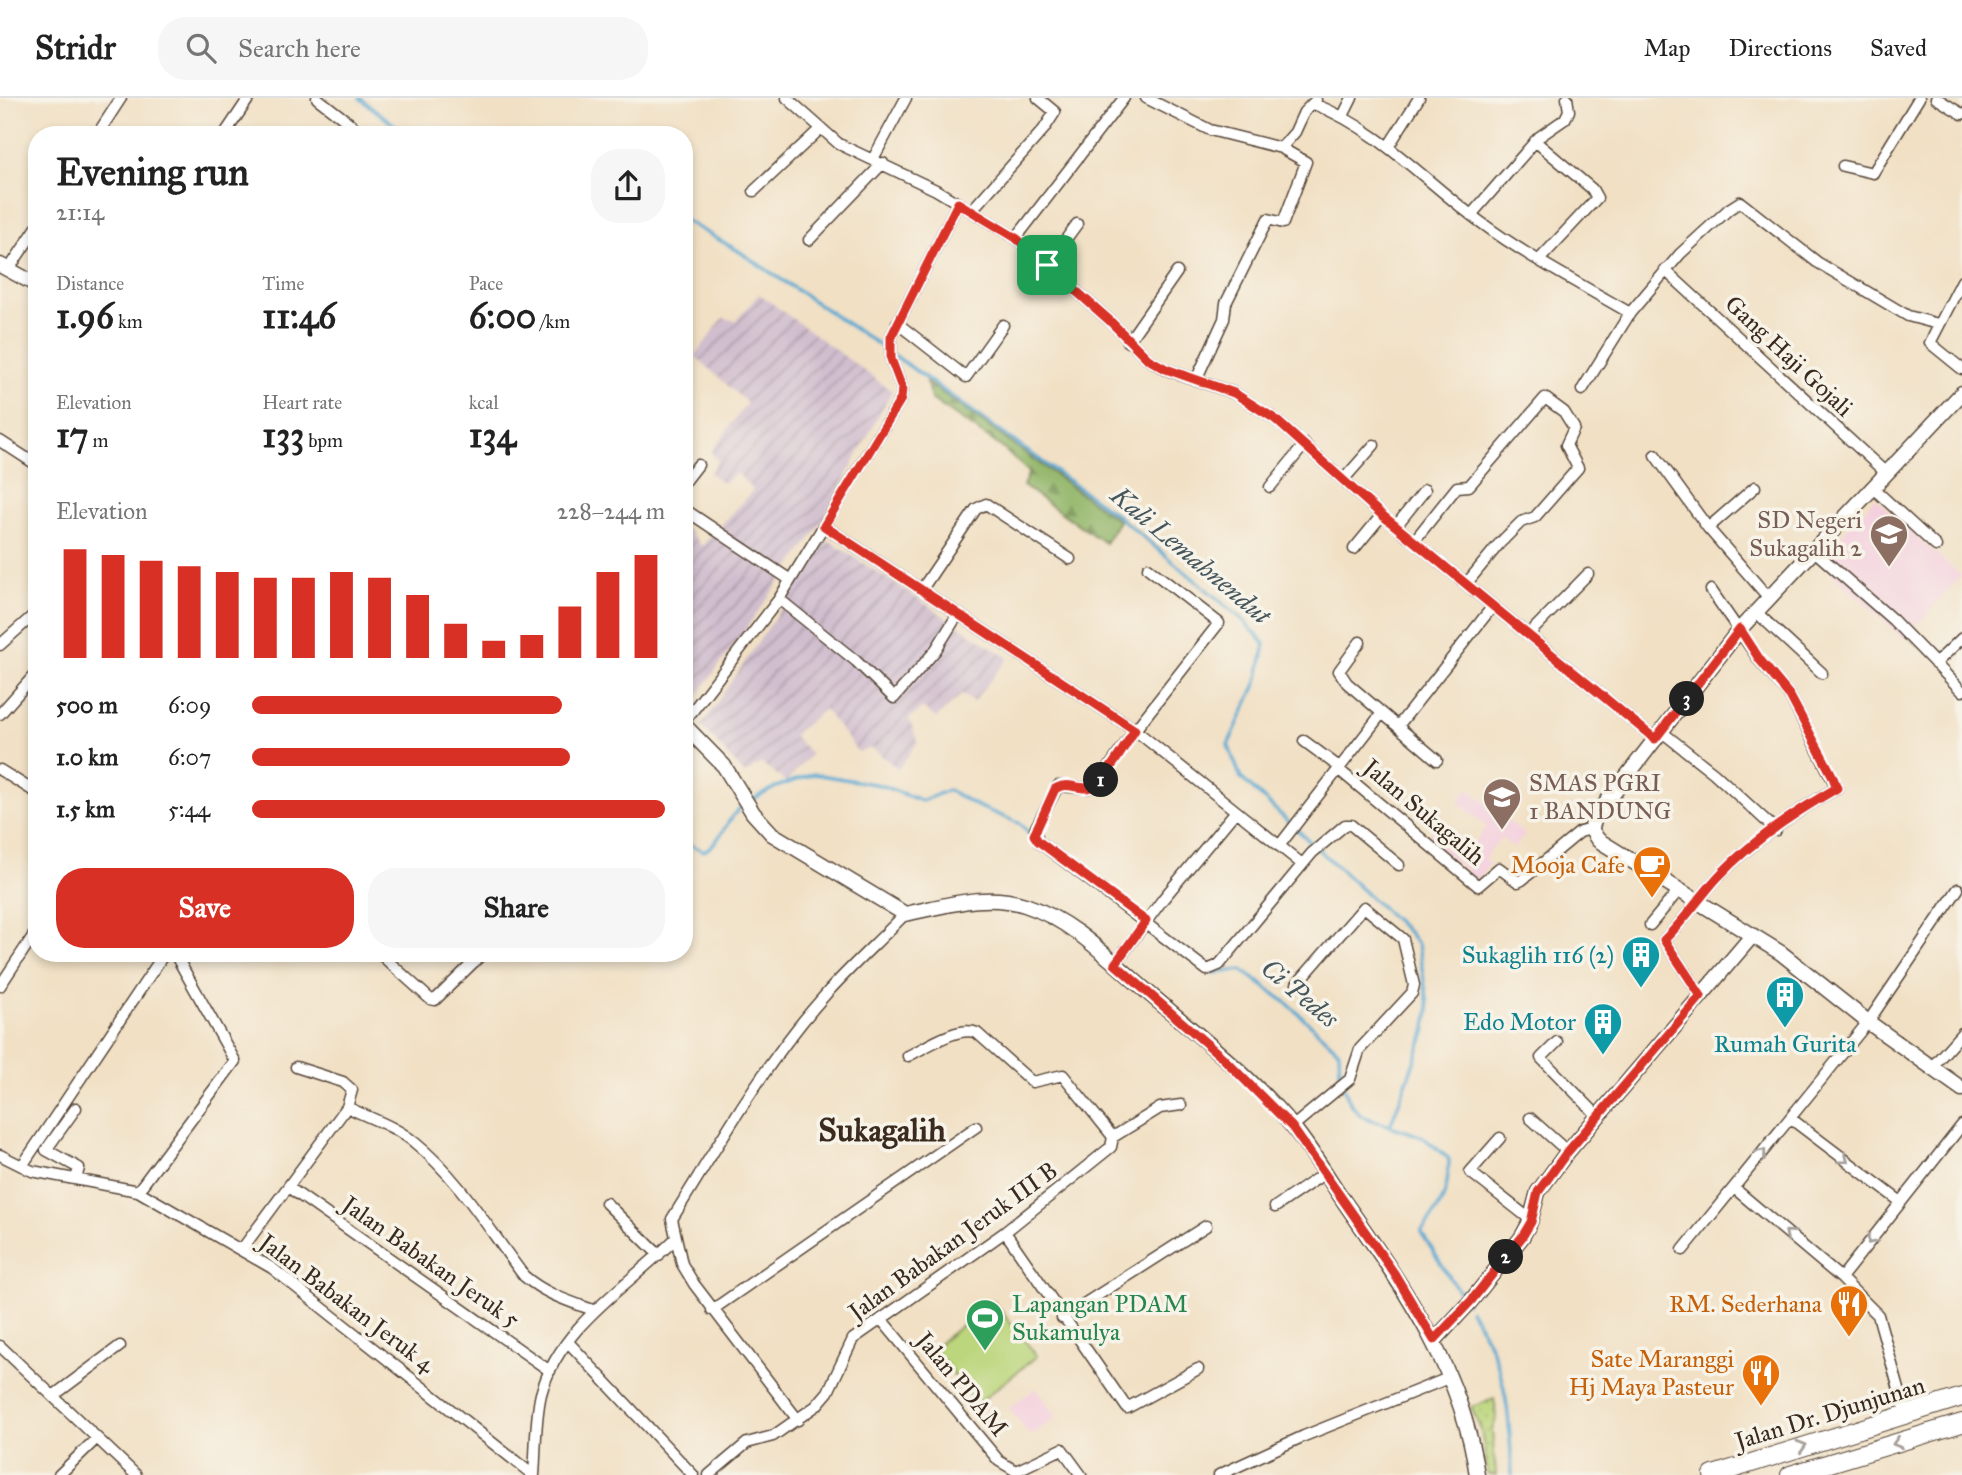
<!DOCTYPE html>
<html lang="en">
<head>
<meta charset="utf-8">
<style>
	body { margin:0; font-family:"IM FELL Great Primer",serif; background:#f6f6f6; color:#222; height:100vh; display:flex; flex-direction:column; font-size:26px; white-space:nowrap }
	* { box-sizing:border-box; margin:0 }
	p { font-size:23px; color:#767676 }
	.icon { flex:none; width:38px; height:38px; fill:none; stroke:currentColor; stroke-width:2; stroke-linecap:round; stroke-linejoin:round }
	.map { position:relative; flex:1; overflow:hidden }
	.drawer { position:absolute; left:28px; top:28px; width:665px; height:836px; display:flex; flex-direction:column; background:#fff; border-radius:28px; box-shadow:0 4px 10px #0003 }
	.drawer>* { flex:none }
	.pin { position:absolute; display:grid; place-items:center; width:60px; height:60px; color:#fff; margin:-30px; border-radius:14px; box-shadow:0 4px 10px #0006 }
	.km { position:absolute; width:35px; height:35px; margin:-18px; border-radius:50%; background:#222; color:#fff; font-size:19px; line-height:35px; text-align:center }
	.round { display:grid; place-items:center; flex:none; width:74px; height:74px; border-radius:28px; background:#f6f6f6 }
	.overview { display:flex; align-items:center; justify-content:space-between; height:119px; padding:0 28px }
	h1 { font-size:38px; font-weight:700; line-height:52px }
	.metrics { display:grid; grid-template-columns:repeat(3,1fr); gap:10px; height:119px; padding:7px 28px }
	.metrics div { display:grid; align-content:center }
	.metrics b { font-size:35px; font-weight:700 }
	.metrics small { font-size:19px; font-weight:400 }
	.metrics p { font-size:19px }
	.chart { height:196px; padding:14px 28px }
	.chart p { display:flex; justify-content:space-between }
	.chart svg { width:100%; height:126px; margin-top:7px; stroke:#d93025; stroke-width:6 }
	.button { display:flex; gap:14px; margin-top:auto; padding:14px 28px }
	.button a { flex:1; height:80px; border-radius:28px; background:#d93025; color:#fff; font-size:28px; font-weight:700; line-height:80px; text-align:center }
	.button a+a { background:#f6f6f6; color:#222 }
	ul { padding:0 28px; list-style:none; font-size:23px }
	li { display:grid; grid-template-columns:112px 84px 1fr; align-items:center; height:52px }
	li i { height:18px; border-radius:9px; background:#d93025 }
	header { display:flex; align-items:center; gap:42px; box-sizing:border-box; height:98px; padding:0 35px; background:#fff; border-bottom:2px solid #e0e0e0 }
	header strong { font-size:33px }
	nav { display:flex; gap:38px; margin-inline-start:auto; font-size:24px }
	.search { width:490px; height:63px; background:#f6f6f6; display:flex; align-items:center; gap:18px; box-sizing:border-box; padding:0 24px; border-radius:28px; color:#767676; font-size:26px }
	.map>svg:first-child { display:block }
	.built { fill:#f4cfde }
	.industrial { fill:url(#industrial-furrows) }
	.forest { fill:url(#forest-firs); stroke:#687045; stroke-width:2 }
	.park { fill:url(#park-dots); stroke:#7b804d; stroke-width:2 }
	.pitch { fill:#bbd67c; stroke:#7b804d; stroke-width:2 }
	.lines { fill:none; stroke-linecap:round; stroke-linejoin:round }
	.stream { stroke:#57a7d1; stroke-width:3.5 }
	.minor-casing { stroke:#564537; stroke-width:13 }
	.tertiary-casing { stroke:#564537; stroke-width:17 }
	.trunk-casing { stroke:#564537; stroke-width:20 }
	.minor { stroke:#fff; stroke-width:10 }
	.tertiary { stroke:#fff; stroke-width:14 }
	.trunk { stroke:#fff; stroke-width:18 }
	.oneway { stroke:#a79f9a }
	.route-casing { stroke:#fff; stroke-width:14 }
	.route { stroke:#d93025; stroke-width:9 }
	.labels { text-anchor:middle; stroke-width:7; stroke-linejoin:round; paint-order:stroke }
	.street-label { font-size:24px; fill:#3b2a1e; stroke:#f7f3e8 }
	.education-label { font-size:24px; fill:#785e54; stroke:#f7f3e8; text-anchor:end }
	.food-label { font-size:24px; fill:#c56008; stroke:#f7f3e8; text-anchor:end }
	.culture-label { font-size:24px; fill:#0d838f; stroke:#f7f3e8; text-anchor:end }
	.leisure-label { font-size:24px; fill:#27864d; stroke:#f7f3e8; text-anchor:start }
	.water-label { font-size:26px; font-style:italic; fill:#45565d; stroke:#f7f3e8 }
	.district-label { font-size:32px; font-weight:bold; fill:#3b2a1e; stroke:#f7f3e8 }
</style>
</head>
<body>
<header>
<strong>Stridr</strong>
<div class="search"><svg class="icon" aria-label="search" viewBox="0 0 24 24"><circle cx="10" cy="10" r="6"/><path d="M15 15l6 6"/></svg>Search here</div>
<nav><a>Map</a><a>Directions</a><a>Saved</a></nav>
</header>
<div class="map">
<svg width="1962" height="1377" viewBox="0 0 1962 1377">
	<defs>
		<pattern id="industrial-furrows" width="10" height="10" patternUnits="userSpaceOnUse" patternTransform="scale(1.75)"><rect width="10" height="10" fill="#d0bdce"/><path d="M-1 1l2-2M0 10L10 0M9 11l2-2" fill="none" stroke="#aa9aa7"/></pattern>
		<pattern id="forest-firs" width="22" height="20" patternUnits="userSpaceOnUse" patternTransform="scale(1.75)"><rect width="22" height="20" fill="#94b76c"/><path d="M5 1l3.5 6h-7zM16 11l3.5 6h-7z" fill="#7a9558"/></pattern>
		<pattern id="park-dots" width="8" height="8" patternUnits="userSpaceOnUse" patternTransform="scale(1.75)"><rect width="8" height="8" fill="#bbd67c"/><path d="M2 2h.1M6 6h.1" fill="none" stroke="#a2b86b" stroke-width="1.8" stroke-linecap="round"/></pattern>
	</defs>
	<rect width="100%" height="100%" fill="#f7f3e8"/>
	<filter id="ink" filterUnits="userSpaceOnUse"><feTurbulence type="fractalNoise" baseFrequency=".0143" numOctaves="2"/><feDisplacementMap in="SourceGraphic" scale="14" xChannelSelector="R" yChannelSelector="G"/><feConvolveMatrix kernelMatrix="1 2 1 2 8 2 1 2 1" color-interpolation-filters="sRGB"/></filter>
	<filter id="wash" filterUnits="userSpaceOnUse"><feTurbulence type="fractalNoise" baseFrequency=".00686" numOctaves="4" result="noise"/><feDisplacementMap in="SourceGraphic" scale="28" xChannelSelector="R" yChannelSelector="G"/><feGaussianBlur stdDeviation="1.57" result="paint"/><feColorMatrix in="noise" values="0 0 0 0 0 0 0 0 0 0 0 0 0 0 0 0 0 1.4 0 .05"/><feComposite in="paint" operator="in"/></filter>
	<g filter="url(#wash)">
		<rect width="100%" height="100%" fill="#f1e0c4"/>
		<path class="built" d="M1875,400L1961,478L1904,541L1818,463Z
			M1468,690L1525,737L1514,750L1501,740L1484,761L1490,766L1477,782L1427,740L1439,725L1470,750L1487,729L1458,704Z
			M1036,1290L1057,1319L1030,1338L1009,1310Z"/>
		<path class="industrial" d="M759,196L892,293L817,432L691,606L684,600V429L702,448L753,392L737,375L723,385L710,375L718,363L711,354L747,305L695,258L723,220L736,223Z
			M828,442L1008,560L973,604L962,596L936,620L922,610L909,621L918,644L898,671L872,650L858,654L824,611L793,637L811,656L786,684L761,665L745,676L701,628Z"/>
		<path class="forest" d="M926,283L1119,423L1105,445L1023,388L1029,374L1000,348L931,301Z"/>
		<path class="park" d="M1494,1301L1497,1319L1492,1332L1496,1377H1488L1481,1332L1471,1309Z"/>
		<path class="pitch" d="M993,1203L1037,1258L977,1306L933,1250Z"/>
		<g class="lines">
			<path class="stream" d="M360,0L407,37
				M684,122L737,152L888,253
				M894,257L1119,419L1242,521L1265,546L1257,584L1228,647L1241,680L1409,835L1418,847L1429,912L1425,935L1390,1028
				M752,702L776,689L814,676L880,687L922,703L948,692L977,708L1021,726L1035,743
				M684,744L704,753C723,743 726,719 745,706
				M1213,875L1242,872L1287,905L1339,953L1340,979L1350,1005L1361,1018L1423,1039L1449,1061C1448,1097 1443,1106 1421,1134L1466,1205
				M1470,1212C1508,1268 1509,1313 1512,1377"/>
		</g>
	</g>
	<g filter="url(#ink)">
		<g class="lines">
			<g class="minor-casing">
				<path id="minor" d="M317,0L353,28
					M787,0L839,46L936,92L1016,140L1109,222L1148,261L1165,271L1234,295L1275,321L1382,417L1655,641
					M1146,0L1210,32L1281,50L1295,34L1304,14L1316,2
					M1936,0L1962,16
					M1314,6C1377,30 1425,83 1479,123C1526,158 1580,186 1630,215L1680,156L1729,111L1740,104L1817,164L1908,218L1938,226
					M1343,18L1352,0
					M97,37L121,0
					M224,37L249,0
					M1535,43L1592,91L1597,100L1540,161
					M1388,49L1419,0
					M873,61L906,0
					M1843,68L1873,75L1919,0
					M754,93L819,32
					M971,113L1044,31L1055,14L1038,0
					M1471,117L1539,39L1565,21L1569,13L1567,0
					M1016,140L1124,0
					M809,142L883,65
					M1047,167L1077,126
					M9,171L37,129
					M1665,172L1886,375
					M1962,183L1930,245L1962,271
					M897,225L966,279L1003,227
					M1128,244L1177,174
					M1196,282L1224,221L1226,205L1268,121L1283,125L1306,64L1281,50
					M1582,292L1630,215
					M0,343L37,367
					M1655,357L1708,430L1768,499
					M1344,381L1374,347
					M684,385L698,367
					M1270,389L1305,346
					M1873,390L1936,448
					M684,411L789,481
					M824,428L1135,632L1236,713L1163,801L1115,866
					M1396,428L1425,392
					M1708,430L1755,389
					M1414,443L1457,389L1469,388L1545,300L1564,314L1574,330L1566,347L1578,370L1535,419L1521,424L1499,446L1466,486
					M1354,451L1382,417
					M1812,451L1893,522L1962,593
					M37,460V462
					M1148,470L1219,525L1135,632L1099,684L1088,690L1058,688L1035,731L1038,743L1207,872L1219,867L1312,755L1345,727H1351L1399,767
					M922,491L976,411L986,406L1070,461
					M779,501L856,563L894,600L935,553L958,516
					M1756,514L1822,575
					M1529,536L1588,476
					M1360,544L1339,573L1347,585L1437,662
					M0,547L37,514
					M1935,566L1962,540
					M0,616L37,574
					M684,624L779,501L901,301L902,290L891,261V239L958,105
					M1398,628L1493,508
					M1662,634L1714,675L1776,732
					M1304,643L1339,669
					M1338,671L1478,788L1499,770L1518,784L1522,782L1580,734L1591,731
					M0,672L37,695
					M1236,713L1302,766
					M1279,748L1382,615
					M1650,827L1679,792
					M380,856L430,901L435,902L482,856
					M0,888L37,832
					M1701,898L1664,842C1684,823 1699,800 1717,780C1749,746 1796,713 1837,690L1790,598L1760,563L1711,492
					M1557,944L1541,960L1598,1018
					M296,969L343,984L352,992L347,1009
					M1931,970L1962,935
					M1530,1020L1568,1054
					M1790,1020L1901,1104
					M1292,1029L1350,981L1360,951L1412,895L1414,887L1403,841L1364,809L1297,886
					M1113,1039L1160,1010L1181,1007
					M1500,1040L1470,1074L1531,1122
					M0,1057L32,1073L138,1093L272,1170L533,1377
					M22,1068L164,856
					M76,1081L79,1070L46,1052L76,1010
					M288,1089L550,1273
					M1734,1090L1841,1180L1878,1217L1906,1316
					M138,1093L235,963L175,856
					M606,1105L659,1157
					M1275,1109L1325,1075
					M1005,1134L1127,1310L1198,1271
					M242,1151L347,1009C369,1020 395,1028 414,1044C460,1081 489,1132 524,1178C545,1196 568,1203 593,1212
					M1683,1152L1868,924L1958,791
					M1841,1180L1962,1027
					M712,1212L976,1029
					M1062,1220L1206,1128
					M881,1221L999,1363L1016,1373L1062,1351L1081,1377
					M568,1244L693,1377
					M0,1248L136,1377
					M53,1298L120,1248
					M798,1322L694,1186L682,1166L672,1121C720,1044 765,964 826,896C851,868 879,843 905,816
					M59,1377L97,1340
					M534,1377C536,1351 535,1321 541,1296C560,1227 627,1189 674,1142
					M709,1377L747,1345L773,1338L816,1308L828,1294L853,1241L1005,1134L1111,1049L1113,1039L1109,1034L1063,977L1032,984L977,935C958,927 925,950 908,958
					M1219,1377L1304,1338L1451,1279"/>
			</g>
			<g class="tertiary-casing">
				<path id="tertiary" d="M0,167L37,187
					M1962,295L1740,531L1596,718L1591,731L1598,742L1781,855L1868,924L1962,991
					M684,627L724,668L753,715L772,736L905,816C945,808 985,794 1025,807C1072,822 1109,861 1145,892C1195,935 1251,978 1293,1029C1314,1055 1331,1085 1350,1112C1407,1194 1463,1276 1477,1377
					M1434,1243L1471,1203L1522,1139L1530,1124L1538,1094L1565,1057L1752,838"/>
			</g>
			<g class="trunk-casing">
				<path id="trunk" d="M1713,1377L1962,1299
					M1790,1377L1962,1325"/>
			</g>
			<use href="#minor" class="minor"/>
			<use href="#tertiary" class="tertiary"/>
			<use href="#trunk" class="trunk"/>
		</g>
		<defs><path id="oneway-chevron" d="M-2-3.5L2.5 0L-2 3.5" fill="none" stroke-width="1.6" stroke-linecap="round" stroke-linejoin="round" transform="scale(1.75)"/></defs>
		<g class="oneway">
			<use href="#oneway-chevron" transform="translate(1762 1055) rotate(-51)"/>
			<use href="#oneway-chevron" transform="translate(1844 1061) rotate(37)"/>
			<use href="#oneway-chevron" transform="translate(1789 1136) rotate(-140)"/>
			<use href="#oneway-chevron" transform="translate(1871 1142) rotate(128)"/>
			<use href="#oneway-chevron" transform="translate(1897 1345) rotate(163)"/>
			<use href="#oneway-chevron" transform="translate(1802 1348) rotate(-17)"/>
		</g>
	</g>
	<g class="lines" filter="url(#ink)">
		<g class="route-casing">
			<path id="route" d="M958,105L1016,140L1109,222L1148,261L1166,271L1234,295L1275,321L1382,417L1655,641L1740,531L1760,562L1790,598L1832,677L1837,690C1795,714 1750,744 1717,780C1699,800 1684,823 1664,842L1701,898L1565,1057L1538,1094L1531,1124L1522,1139L1471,1203L1434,1242L1394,1175L1292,1029L1223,960L1115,866L1146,823L1038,743L1034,737L1055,691C1065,684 1075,690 1086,690C1103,689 1126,645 1135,632L824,428L901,301L902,290L891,261V239Z"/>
		</g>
		<use href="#route" class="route"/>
	</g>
	<defs>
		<g id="school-pin" transform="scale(2.0125)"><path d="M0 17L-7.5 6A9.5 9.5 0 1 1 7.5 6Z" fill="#8d6e63" stroke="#f7f3e8"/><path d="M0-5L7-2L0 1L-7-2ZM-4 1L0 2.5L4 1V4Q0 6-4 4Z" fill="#fff"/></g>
		<g id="cafe-pin" transform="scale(2.0125)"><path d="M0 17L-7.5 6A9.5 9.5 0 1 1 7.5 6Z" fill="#e8710a" stroke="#f7f3e8"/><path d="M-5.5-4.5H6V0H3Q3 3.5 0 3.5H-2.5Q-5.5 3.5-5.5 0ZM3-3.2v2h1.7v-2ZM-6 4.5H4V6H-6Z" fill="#fff"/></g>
		<g id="building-pin" transform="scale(2.0125)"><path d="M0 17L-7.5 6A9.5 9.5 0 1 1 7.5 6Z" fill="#0f9aa8" stroke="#f7f3e8"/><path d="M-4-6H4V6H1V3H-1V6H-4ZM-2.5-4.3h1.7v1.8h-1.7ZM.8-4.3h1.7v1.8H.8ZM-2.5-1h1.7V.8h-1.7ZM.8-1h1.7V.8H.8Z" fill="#fff"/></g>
		<g id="restaurant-pin" transform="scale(2.0125)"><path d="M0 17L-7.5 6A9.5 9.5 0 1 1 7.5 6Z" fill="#e8710a" stroke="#f7f3e8"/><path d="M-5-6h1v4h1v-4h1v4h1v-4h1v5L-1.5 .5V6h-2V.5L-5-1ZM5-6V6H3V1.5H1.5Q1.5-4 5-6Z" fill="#fff"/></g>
		<g id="stadium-pin" transform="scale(2.0125)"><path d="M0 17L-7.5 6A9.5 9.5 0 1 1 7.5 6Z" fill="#2e9e5b" stroke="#f7f3e8"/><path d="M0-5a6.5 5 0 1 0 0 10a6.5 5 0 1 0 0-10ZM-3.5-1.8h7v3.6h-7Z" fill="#fff"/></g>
	</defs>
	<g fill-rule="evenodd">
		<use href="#school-pin" x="1889" y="436"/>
		<use href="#school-pin" x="1502" y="699"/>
		<use href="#cafe-pin" x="1652" y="767"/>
		<use href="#building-pin" x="1641" y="857"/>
		<use href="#building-pin" x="1785" y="897"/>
		<use href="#building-pin" x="1603" y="924"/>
		<use href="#restaurant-pin" x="1849" y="1206"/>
		<use href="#stadium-pin" x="985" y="1220"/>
		<use href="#restaurant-pin" x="1761" y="1275"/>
	</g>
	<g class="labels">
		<g class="street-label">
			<text transform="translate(1789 258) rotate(43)" y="8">Gang Haji Gojali</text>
			<text transform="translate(1424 714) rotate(40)" y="8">Jalan Sukagalih</text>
			<text transform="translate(953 1143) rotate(-36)" y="8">Jalan Babakan Jeruk III B</text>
			<text transform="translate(431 1164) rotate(35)" y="8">Jalan Babakan Jeruk 5</text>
			<text transform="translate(347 1205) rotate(37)" y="8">Jalan Babakan Jeruk 4</text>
			<text transform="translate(962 1286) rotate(50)" y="8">Jalan PDAM</text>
			<text transform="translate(1830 1315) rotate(-17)" y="8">Jalan Dr. Djunjunan</text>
		</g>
		<g class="education-label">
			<text x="1862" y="430">SD Negeri<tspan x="1862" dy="28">Sukagalih 2</tspan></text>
			<text x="1529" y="693" text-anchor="start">SMAS PGRI<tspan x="1529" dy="28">1 BANDUNG</tspan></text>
		</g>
		<g class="food-label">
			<text x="1625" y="775">Mooja Cafe</text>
			<text x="1822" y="1214">RM. Sederhana</text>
			<text x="1734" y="1269">Sate Maranggi<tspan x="1734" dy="28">Hj Maya Pasteur</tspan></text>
		</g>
		<g class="culture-label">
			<text x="1614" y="865">Sukaglih 116 (2)</text>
			<text x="1576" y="932">Edo Motor</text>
			<text x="1785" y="954" text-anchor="middle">Rumah Gurita</text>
		</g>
		<g class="leisure-label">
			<text x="1012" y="1214">Lapangan PDAM<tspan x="1012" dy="28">Sukamulya</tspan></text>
		</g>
		<g class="water-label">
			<text transform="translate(1191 457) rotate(40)" y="9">Kali Lemahnendut</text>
			<text transform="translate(1300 895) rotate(40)" y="9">Ci Pedes</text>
		</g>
		<g class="district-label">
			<text x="882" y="1043">Sukagalih</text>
		</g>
	</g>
</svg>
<div class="pin" style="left:1047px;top:167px;background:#1e9e55"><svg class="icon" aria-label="arrive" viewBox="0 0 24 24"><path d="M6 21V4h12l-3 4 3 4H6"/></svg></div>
<b class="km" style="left:1101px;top:682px">1</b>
<b class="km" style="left:1506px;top:1159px">2</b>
<b class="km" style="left:1687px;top:601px">3</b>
<section class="drawer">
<div class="overview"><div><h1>Evening run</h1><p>21:14</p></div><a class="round"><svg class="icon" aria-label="share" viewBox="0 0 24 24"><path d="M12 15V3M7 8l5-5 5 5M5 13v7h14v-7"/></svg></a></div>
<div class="metrics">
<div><p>Distance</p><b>1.96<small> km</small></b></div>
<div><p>Time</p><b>11:46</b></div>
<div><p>Pace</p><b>6:00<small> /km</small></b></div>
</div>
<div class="metrics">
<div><p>Elevation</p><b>17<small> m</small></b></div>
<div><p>Heart rate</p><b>133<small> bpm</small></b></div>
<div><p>kcal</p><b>134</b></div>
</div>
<div class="chart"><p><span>Elevation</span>228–244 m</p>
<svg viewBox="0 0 160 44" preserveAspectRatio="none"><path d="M5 44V6M15 44V8M25 44V10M35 44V12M45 44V14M55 44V16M65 44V16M75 44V14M85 44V16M95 44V22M105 44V32M115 44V38M125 44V36M135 44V26M145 44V14M155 44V8"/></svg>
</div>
<ul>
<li><b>500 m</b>6:09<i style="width:75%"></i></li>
<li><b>1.0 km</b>6:07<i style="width:77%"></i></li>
<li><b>1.5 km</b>5:44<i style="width:100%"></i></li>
</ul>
<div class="button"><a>Save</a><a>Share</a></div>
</section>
</div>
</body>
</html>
